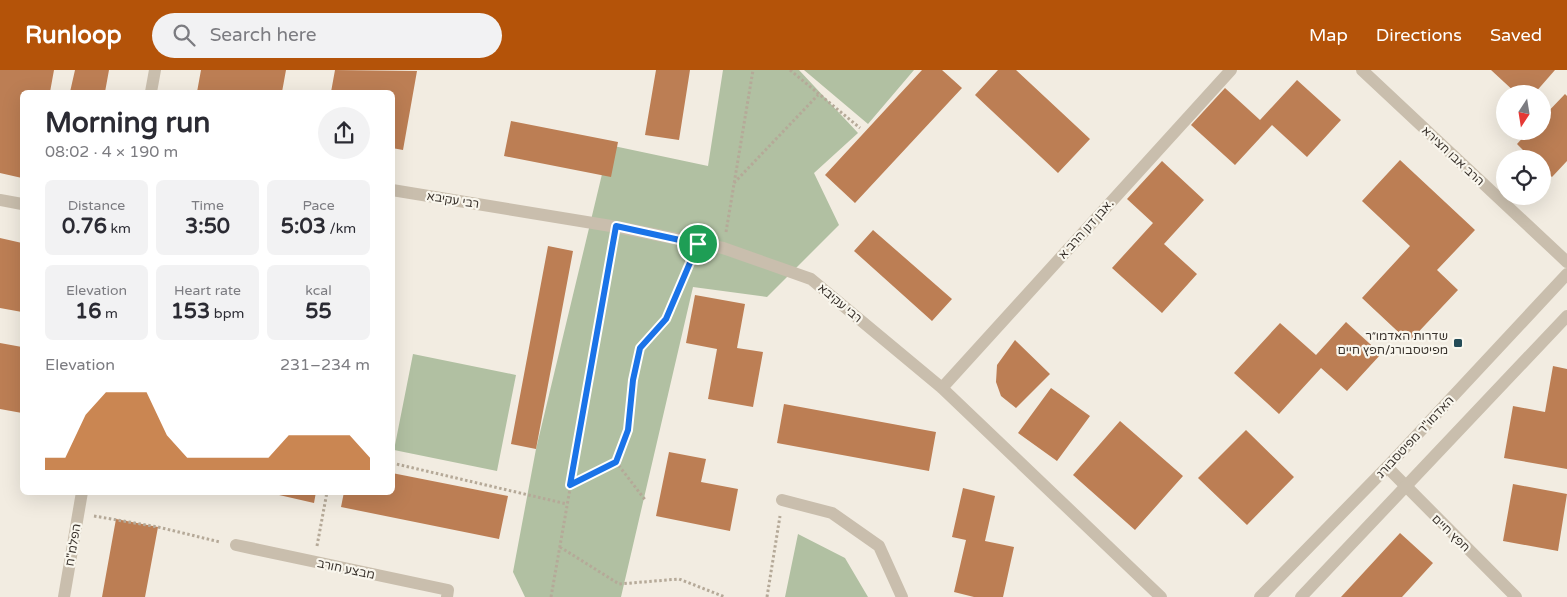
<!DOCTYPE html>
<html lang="en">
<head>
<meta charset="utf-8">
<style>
	body { margin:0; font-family:"Varela Round",Heebo,sans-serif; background:#f2f2f3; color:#2b2b33; height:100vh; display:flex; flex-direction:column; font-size:19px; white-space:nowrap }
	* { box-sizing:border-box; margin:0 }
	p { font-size:16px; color:#7c7c81 }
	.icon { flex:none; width:28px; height:28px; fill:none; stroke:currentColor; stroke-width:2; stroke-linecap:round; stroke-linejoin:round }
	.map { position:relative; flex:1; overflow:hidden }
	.side { position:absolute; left:20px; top:20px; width:375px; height:405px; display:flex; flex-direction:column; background:#fff; border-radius:8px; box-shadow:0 5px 20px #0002 }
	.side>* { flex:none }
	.needle { width:32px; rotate:192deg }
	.controls { position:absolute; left:1496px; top:15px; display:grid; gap:10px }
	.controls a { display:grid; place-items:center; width:55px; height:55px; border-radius:50%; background:#fff; box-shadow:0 5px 20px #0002; font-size:25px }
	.pin { position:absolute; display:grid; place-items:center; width:42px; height:42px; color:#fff; margin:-21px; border:2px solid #fff; border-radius:50%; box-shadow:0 1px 5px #0007 }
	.round { display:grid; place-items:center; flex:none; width:52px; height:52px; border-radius:26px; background:#f2f2f3 }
	.summary { display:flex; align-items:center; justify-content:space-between; height:85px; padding:0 25px }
	h1 { font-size:28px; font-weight:700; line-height:38px }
	.stats { display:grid; grid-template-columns:repeat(3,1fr); gap:8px; height:85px; padding:5px 25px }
	.stats div { display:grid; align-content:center; border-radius:8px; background:#f2f2f3; text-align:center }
	.stats b { font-size:21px; font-weight:700 }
	.stats small { font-size:14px; font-weight:400 }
	.stats p { font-size:14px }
	.chart { height:140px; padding:10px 25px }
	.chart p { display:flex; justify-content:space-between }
	.chart svg { width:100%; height:90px; margin-top:5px; fill:#b45309; opacity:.7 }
	header { display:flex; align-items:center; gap:30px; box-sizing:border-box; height:70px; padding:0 25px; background:#b45309; color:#fff }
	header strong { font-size:24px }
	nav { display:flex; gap:28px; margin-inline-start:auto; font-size:18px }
	.search { width:350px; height:45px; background:#f2f2f3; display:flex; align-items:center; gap:12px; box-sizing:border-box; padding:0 18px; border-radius:28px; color:#7c7c81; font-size:19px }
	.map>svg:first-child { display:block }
	.green { fill:#b1c0a2 }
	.building { fill:#bc7e54 }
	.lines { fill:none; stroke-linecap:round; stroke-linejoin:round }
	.path { stroke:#b5a998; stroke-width:3; stroke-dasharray:2.5 2.5; stroke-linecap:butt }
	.minor { stroke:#c9bead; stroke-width:12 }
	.tertiary { stroke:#c9bead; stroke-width:12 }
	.route-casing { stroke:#fff; stroke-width:10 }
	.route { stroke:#1a73e8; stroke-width:6 }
	.poi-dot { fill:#244b57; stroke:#f9f6ed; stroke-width:2 }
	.labels { text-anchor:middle; stroke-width:4.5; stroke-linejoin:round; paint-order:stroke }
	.street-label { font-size:12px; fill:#38312b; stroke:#f9f6ed }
	.poi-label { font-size:12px; fill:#38312b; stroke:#f9f6ed; text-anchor:end }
</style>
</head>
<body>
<header>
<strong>Runloop</strong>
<div class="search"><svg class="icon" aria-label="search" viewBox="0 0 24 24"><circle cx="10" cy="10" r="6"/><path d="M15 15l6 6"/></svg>Search here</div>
<nav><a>Map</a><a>Directions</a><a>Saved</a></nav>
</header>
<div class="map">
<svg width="1567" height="527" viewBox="0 0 1567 527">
	<rect width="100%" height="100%" fill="#f2ece1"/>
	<path class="green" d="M723,0H799L858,63L814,103L839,155L767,227L693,217L621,527H525L513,502L536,379L609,75L708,96Z
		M804,0H914L868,54Z
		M413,284L516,305L497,401L394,380Z
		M798,464L845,488L868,527H785Z"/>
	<path class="building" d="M0,0H54L50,22H22V108L0,103Z
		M75,0H109L105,22H70Z
		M201,0H286L282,22H197Z
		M335,0L417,1L403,80L392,78V22H331Z
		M656,0H690L679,70L645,65Z
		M922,0H942L962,18L855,133L825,105Z
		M998,0H1016L1090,69L1058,103L975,25Z
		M1491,0H1555L1534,24H1517Z
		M1297,10L1341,50L1307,87L1272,55L1235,95L1191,55L1225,18L1260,50Z
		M1565,24L1567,26V91L1552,107L1542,98V89H1532L1517,74L1529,61H1542V48Z
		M511,51L618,72L611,107L504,86Z
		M1400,90L1475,160L1437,200L1458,220L1409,272L1362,228L1410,176L1362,131Z
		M1162,91L1204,130L1164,174L1197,204L1162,243L1112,198L1153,153L1127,129Z
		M873,160L952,229L932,251L854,181Z
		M0,168L22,173V242L0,238Z
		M548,176L573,181L536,379L511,374Z
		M695,225L745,234L737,278L763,282L753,337L708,329L717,279L686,273Z
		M1346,252L1381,284L1347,321L1321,298L1279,344L1234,303L1280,253L1316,285Z
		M1015,270L1050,304L1016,338L1001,326L996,312L997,295Z
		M0,273L22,277V343L0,339Z
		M1553,296L1567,299V399L1504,388L1513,336L1545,342Z
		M1051,318L1090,346L1057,391L1018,363Z
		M784,334L936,362L929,401L777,373Z
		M1120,351L1183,406L1135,460L1073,405Z
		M1246,360L1294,407L1247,455L1198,408Z
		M669,382L706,389L701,412L738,419L730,461L656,446Z
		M392,403L508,426L499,469L341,437L344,422H392Z
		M1513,414L1567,424L1558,481L1503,471Z
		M963,418L995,426L985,471L1014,477L1003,527H974L954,522L966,470L952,467Z
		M266,422H316L314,433Z
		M116,449L158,457L145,527H102Z
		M1400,463L1433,493L1402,527H1341Z"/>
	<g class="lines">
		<path class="path" d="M790,0L860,58
			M734,113L818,25
			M726,162L753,0
			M616,392L628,360L633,310L640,279L666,249L692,189
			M392,393L567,434
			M571,415L616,392L646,431
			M94,446L158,457L220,472
			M317,476L327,422
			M560,477L619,514L679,509L725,527
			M551,527L613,174
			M767,527L780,446"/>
		<path class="minor" d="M1362,0L1567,192
			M392,120L617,157L723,178L811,209L942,318L1161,527
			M0,130L22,134
			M942,318L1231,0
			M1387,397L1516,527
			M782,430L832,443L879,476L902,527
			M236,475L448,520L447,527"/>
		<path class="tertiary" d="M151,22L155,0
			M64,527L82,422
			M1260,527L1387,397L1567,204
			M1301,527L1567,246"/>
	</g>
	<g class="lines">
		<g class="route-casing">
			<path id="route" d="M616,156L698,174L666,249L640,278L633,310L628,360L616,392L570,415Z"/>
		</g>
		<use href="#route" class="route"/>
	</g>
	<rect class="poi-dot" x="1453" y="268" width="10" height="10" rx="2.5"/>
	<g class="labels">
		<g class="street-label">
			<text transform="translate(1453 86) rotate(43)" y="4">הרב אבו חצירא</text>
			<text transform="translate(453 130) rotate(9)" y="4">רבי עקיבא</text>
			<text transform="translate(1086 159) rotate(-48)" y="4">אבן דנן הרב א.</text>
			<text transform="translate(840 233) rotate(40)" y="4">רבי עקיבא</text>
			<text transform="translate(1415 367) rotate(-47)" y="4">האדמו"ר מפיטסבורג</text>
			<text transform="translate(1451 463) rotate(44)" y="4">חפץ חיים</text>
			<text transform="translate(73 475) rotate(-80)" y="4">הפלמ"ח</text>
			<text transform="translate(346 499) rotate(12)" y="4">מבצע חורב</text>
		</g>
		<g class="poi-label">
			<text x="1448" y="270">שדרות האדמו״ר<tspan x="1448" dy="14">מפיטסבורג/חפץ חיים</tspan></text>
		</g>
	</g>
</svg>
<div class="controls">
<a><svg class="needle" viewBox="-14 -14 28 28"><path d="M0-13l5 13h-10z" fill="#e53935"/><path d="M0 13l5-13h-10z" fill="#7c7c81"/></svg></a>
<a><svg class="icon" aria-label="locate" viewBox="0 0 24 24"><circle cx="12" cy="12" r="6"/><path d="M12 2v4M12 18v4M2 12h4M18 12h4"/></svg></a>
</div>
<div class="pin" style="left:698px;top:174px;background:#1e9e55"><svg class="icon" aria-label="arrive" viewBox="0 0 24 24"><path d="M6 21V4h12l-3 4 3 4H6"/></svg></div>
<section class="side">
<div class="summary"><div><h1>Morning run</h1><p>08:02 · 4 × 190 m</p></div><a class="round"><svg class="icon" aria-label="share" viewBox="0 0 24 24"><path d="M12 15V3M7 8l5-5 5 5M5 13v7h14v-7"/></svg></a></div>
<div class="stats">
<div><p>Distance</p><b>0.76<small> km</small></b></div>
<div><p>Time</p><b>3:50</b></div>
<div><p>Pace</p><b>5:03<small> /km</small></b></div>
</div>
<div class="stats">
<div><p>Elevation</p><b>16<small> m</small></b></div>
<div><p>Heart rate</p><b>153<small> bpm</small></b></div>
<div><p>kcal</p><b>55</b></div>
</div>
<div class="chart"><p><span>Elevation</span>231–234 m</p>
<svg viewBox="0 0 160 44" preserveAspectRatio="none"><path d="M0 44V38L10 38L20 17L30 6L40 6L50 6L60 27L70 38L80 38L90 38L100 38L110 38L120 27L130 27L140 27L150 27L160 38V44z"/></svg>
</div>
</section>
</div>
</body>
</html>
